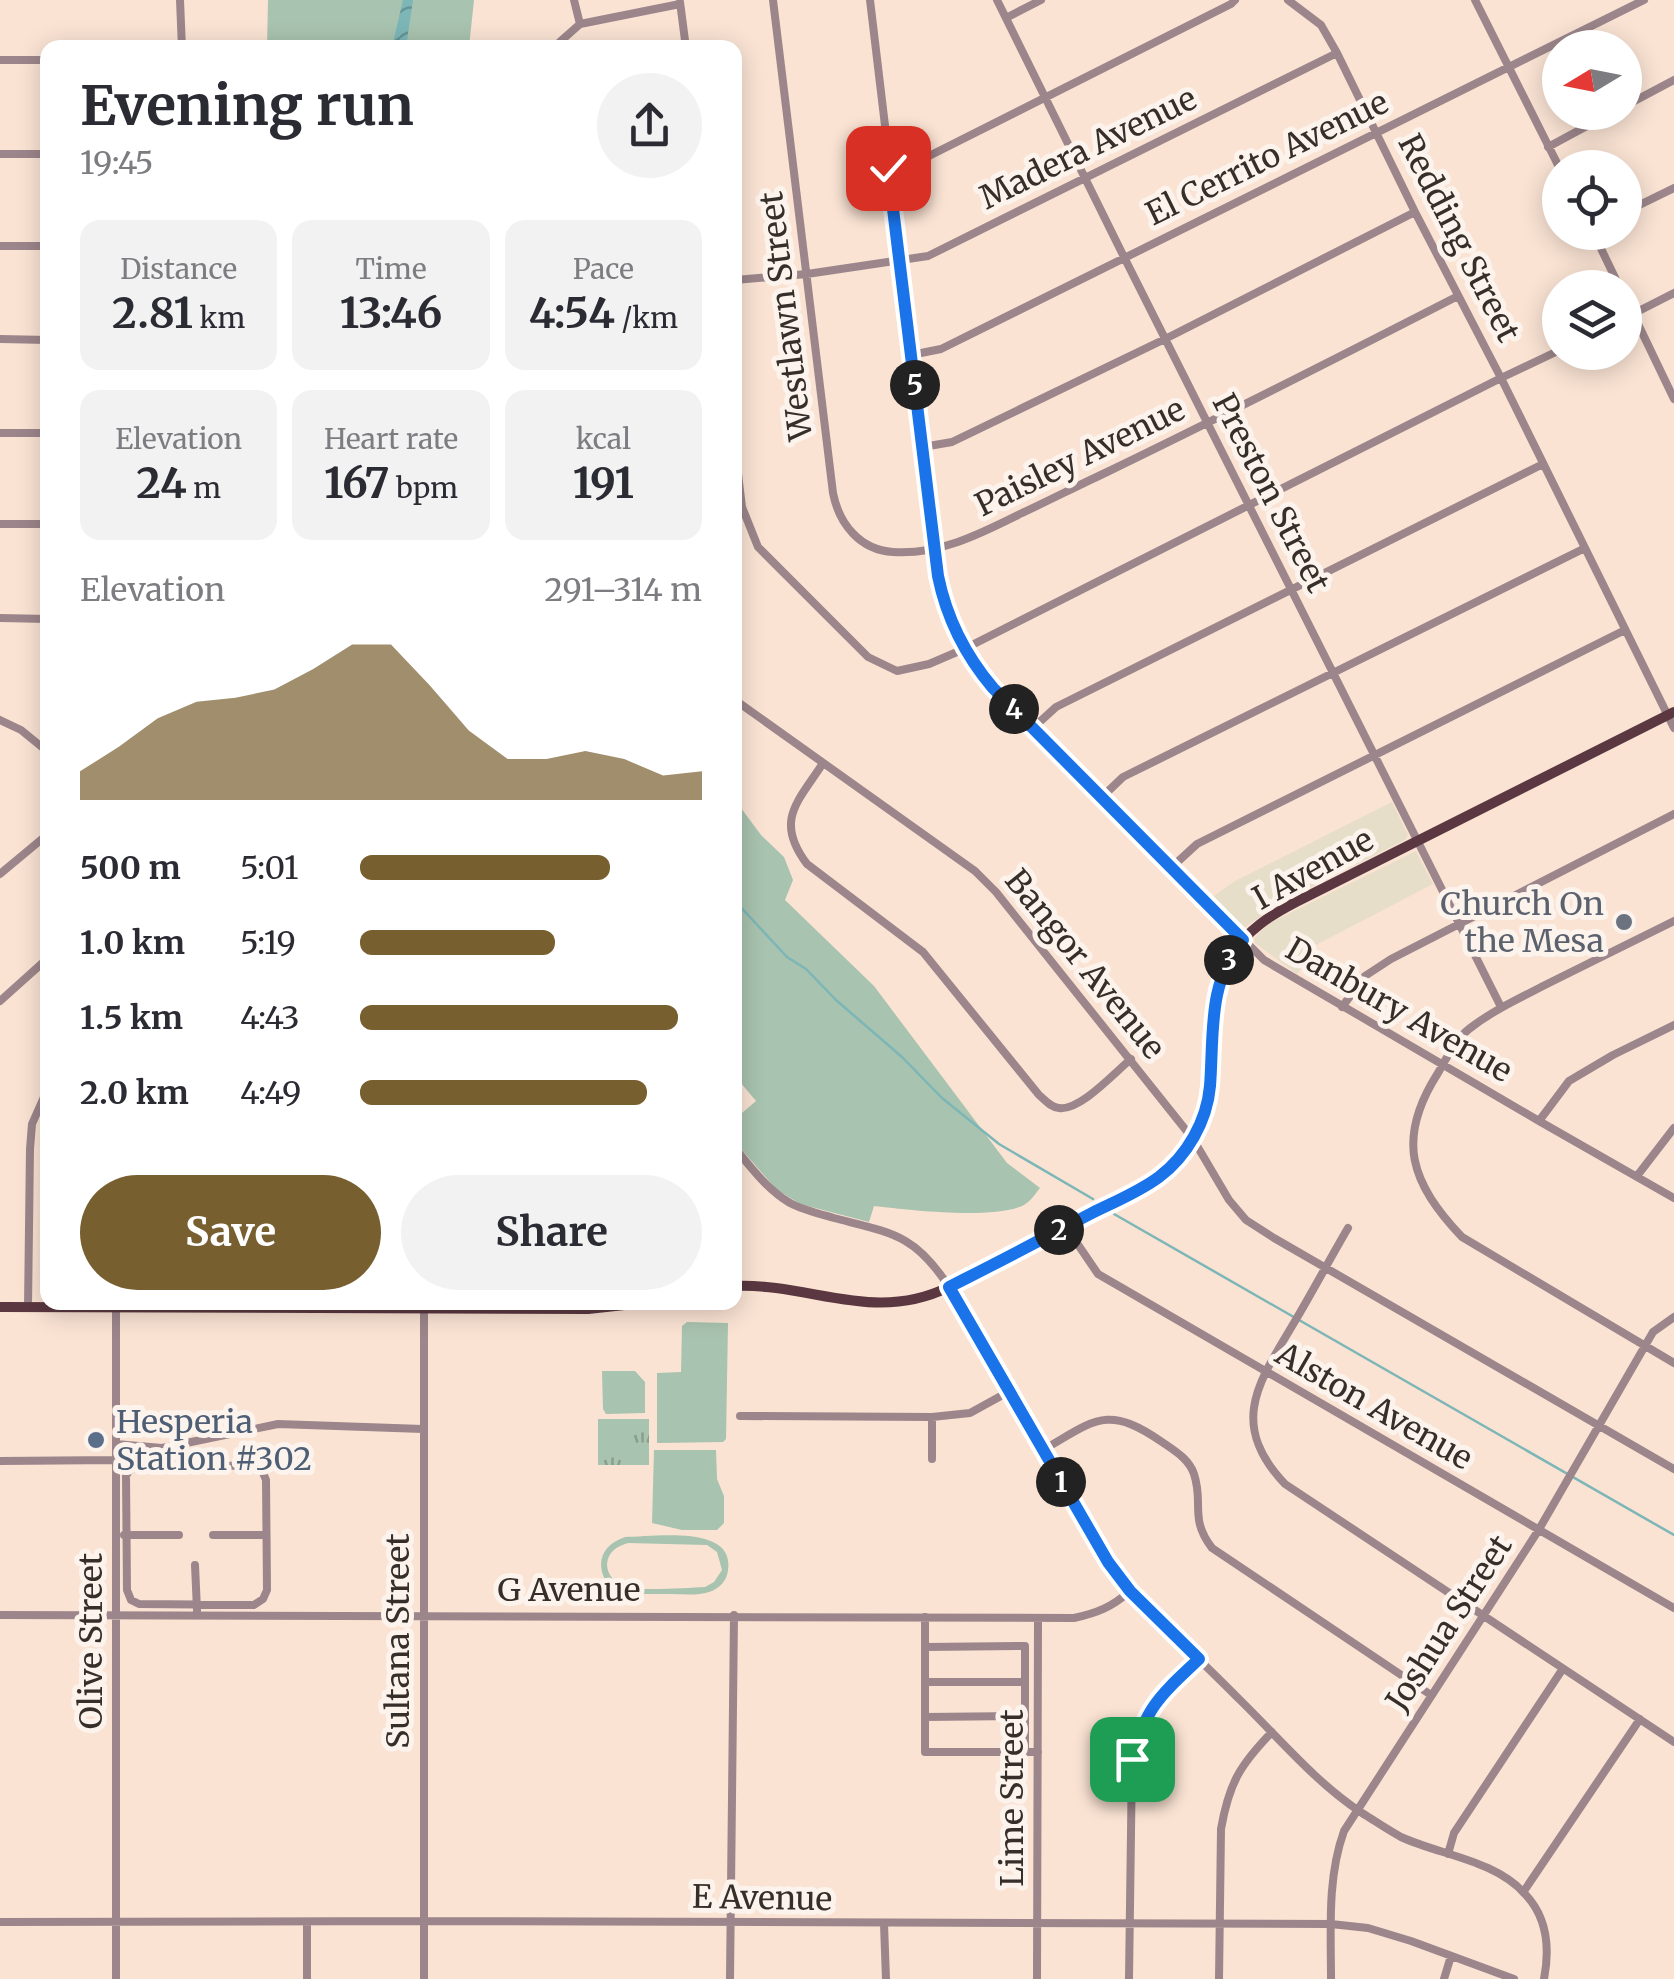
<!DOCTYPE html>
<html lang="en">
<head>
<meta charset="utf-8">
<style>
	body { margin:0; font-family:Merriweather,serif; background:#f2f2f3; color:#2b2b33; height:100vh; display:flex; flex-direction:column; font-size:38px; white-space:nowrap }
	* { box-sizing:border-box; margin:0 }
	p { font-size:32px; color:#7c7c81 }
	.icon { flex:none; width:55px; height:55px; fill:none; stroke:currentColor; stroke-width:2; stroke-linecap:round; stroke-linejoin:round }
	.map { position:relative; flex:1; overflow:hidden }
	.details { position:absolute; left:40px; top:40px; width:702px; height:1270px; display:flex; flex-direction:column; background:#fff; border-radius:20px; box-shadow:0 5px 25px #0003 }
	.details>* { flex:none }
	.needle { width:65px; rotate:260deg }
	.tools { position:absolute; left:1542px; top:30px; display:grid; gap:20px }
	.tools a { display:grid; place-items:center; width:100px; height:100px; border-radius:50%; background:#fff; box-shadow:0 5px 25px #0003; font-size:50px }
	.pin { position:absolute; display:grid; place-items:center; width:85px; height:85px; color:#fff; margin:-42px; border-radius:20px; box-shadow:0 5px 15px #0006 }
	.km { position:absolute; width:50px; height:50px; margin:-25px; border-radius:50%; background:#222; color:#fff; font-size:28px; line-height:50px; text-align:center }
	.round { display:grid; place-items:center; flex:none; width:105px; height:105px; border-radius:52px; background:#f2f2f3 }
	.head { display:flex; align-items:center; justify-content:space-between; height:170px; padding:0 40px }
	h1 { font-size:55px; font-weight:700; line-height:75px }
	.metrics { display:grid; grid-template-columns:repeat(3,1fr); gap:15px; height:170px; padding:10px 40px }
	.metrics div { display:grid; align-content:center; border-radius:20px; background:#f2f2f3; text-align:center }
	.metrics b { font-size:42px; font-weight:700 }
	.metrics small { font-size:28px; font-weight:400 }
	.metrics p { font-size:28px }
	.chart { height:280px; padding:20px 40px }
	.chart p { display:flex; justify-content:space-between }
	.chart svg { width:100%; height:180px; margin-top:10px; fill:#785f30; opacity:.7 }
	.primary-button { display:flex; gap:20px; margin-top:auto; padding:20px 40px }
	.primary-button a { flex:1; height:115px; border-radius:60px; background:#785f30; color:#fff; font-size:40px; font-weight:700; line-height:115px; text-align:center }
	.primary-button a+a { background:#f2f2f3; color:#2b2b33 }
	ul { padding:0 40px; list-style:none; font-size:32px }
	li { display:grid; grid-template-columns:160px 120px 1fr; align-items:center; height:75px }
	li i { height:25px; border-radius:12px; background:#785f30 }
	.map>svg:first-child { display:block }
	.commercial { fill:#e6dec8 }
	.green { fill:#a8c3af; fill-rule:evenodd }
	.park { fill:url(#park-tufts) }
	.water { fill:url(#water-waves) }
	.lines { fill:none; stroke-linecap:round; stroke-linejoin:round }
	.stream { stroke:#7cb6b7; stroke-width:2.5 }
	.minor { stroke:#9c868b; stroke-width:8 }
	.major { stroke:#5b3841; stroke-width:10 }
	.route-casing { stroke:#fff; stroke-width:20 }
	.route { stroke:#1a73e8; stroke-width:12 }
	.worship-dot { fill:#6b7280; stroke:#fcf3ed; stroke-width:4 }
	.service-dot { fill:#5c6f8a; stroke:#fcf3ed; stroke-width:4 }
	.labels { text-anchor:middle; stroke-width:10; stroke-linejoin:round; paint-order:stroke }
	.street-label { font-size:32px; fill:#362e28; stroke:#fcf3ed }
	.worship-label { font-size:32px; fill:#5b616d; stroke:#fcf3ed; text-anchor:end }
	.service-label { font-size:32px; fill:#4e5e75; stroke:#fcf3ed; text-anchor:start }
</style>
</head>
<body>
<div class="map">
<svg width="1674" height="1979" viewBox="0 0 1674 1979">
	<defs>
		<pattern id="park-tufts" width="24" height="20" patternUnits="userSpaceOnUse" patternTransform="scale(2.5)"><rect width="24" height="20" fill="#a8c3af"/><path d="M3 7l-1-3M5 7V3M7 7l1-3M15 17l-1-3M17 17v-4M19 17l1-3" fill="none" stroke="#8a9f8e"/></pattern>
		<pattern id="water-waves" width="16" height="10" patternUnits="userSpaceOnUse" patternTransform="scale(2.5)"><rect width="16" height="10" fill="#7cb6b7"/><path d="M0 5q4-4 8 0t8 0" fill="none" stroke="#669495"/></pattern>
	</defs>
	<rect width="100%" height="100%" fill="#fae3d3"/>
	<path class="commercial" d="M1392,802L1408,835L1405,840L1281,902L1241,930L1208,900L1235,881Z
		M1416,851L1433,884L1316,945L1297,974L1255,943L1254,938L1270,923Z"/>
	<path class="green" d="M268,0H474L469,47L267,48Z
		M735,800L761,835L784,857L793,880L785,900L874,986L1007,1163L1040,1188C1035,1194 1031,1201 1024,1205C994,1220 909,1210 874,1206L869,1222L800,1204L776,1189L735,1142V1119L756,1101L735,1076Z
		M687,1322L728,1323L726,1439L723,1442L657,1443V1373L681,1372L682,1326Z
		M602,1371H635L645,1382V1413L606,1414L603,1409Z
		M654,1450H716L717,1479L724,1496V1523L717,1530H682L652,1523Z
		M625,1537C653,1537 735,1524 728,1570C727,1581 719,1589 709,1592C697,1596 683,1594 670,1594C647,1594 624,1594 600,1594V1587L609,1586C594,1565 601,1545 625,1537ZM628,1543L707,1545L717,1552L722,1570L714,1582L705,1587C686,1588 642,1591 626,1587C615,1584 607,1575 607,1564C608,1551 618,1546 628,1543Z"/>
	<path class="park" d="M598,1419H649V1465H598Z"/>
	<path class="water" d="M403,0H413L406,47H392Z"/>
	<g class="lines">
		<path class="stream" d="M735,901L787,957L806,969L836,1000L902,1057L942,1098L999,1144L1093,1199
			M1114,1214L1674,1535"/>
		<path class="minor" d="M180,0L182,48
			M574,0L580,24
			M773,0L833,493C839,524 860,550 893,552C940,555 982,533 1022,513C1050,500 1077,486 1105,473C1223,416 1341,356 1458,296
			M870,0L939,577C947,624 969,663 1003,698L1264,960L1539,1121L1674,1198
			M997,0L1124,257L1501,1007
			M1288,0L1321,25L1337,53L1415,212L1501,378L1674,728
			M1475,0L1560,169
			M680,2L686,48
			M1006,18L1041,0
			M553,48L580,24L680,4
			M0,60H48
			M1625,106L1674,80
			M1548,147L1613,112
			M0,154H48
			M888,167L923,159L1231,4L1235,0
			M1625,212L1674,188
			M1593,232L1620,288
			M0,246H48
			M735,280L807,274L928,256L1337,53
			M1625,297L1674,399
			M1625,318L1674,293
			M0,339L48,340
			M911,355L941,349L1644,0
			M0,433H48
			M923,447L952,442L1165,339L1415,212
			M735,449L742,507L758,547L868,657L897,671L929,664L964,649L1501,378L1560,350
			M0,524H48
			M0,618L48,619
			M735,700L975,871L996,892L1193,1139L1229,1200L1246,1220L1274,1238L1674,1469
			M0,720L21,730L48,752
			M1033,728L1056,707L1543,464
			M823,763C798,802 774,820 807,864L923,952L1039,1095C1045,1100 1050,1107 1059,1108C1080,1111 1114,1073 1131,1059
			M1101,798L1123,777L1585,548
			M1172,867L1197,844L1625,630
			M0,874L48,834
			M1674,921C1632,942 1591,962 1549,983C1522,997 1493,1010 1469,1029C1456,1039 1446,1059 1438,1073C1395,1140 1411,1183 1462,1237L1674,1363
			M0,1001L48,958
			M1342,1007L1365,976L1391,959L1674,814
			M1539,1121L1569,1081L1613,1055L1674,1025
			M735,1148C751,1168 768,1190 790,1203C803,1210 820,1214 834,1218C892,1233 915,1234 949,1287L1107,1561C1146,1612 1195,1654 1239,1699C1279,1738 1315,1782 1362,1813C1375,1821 1388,1830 1401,1837C1440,1855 1495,1860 1525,1894C1548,1918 1550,1948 1544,1979
			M1637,1176L1674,1128
			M1066,1227L1098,1274L1674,1608
			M1348,1228C1331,1257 1315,1287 1298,1316C1262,1378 1225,1421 1285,1484L1674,1742
			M424,1302V1979
			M28,1307L30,1149L32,1124L48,1088
			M740,1416L932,1417L970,1413L1010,1391
			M116,1444L162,1448L278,1424L423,1429
			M1043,1450C1095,1420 1107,1404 1162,1442C1175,1451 1189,1459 1194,1474C1204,1504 1189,1518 1212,1548L1431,1695
			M932,1459V1417
			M0,1461L116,1460
			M139,1465L256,1466L261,1468L266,1480L267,1590L263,1599L254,1605L139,1604L131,1600L127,1590L126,1476L129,1471Z
			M124,1535H179
			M213,1535H266
			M195,1565L197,1610
			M0,1615L1074,1618C1097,1613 1112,1607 1130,1591
			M925,1617V1752H1038
			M925,1647L1025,1646V1752
			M925,1682H1025
			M925,1717L1025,1716
			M1448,1854L1454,1833L1562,1670
			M1524,1891L1640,1719
			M0,1922L424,1921L1331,1924L1368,1928L1411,1941L1514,1979
			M307,1922V1979
			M884,1924L886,1979
			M116,1979V1302
			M730,1979L734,1615
			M1037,1979L1038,1618
			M1129,1979L1132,1759C1146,1706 1161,1694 1199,1659
			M1219,1979L1221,1829C1229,1783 1240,1765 1272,1732
			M1331,1979C1331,1930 1327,1878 1344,1831L1538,1531L1653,1332L1674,1317
			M1444,1979L1451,1956"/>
		<path class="major" d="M735,1286C812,1283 873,1324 949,1287L1149,1184C1248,1121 1184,1032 1232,955C1247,930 1271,915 1296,902L1674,712
			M0,1307L588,1309L652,1302"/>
	</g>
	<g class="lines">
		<g class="route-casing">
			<path id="route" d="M888,168L938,576C947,620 965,655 993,688L1243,940C1207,983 1214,1035 1210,1086C1207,1121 1187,1156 1159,1177C1139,1192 1114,1202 1092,1213C1044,1238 997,1263 949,1287L1108,1562L1130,1591L1199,1659C1161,1695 1146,1706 1132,1759"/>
		</g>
		<use href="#route" class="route"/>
	</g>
	<circle class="worship-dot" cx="1624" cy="922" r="10"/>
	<circle class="service-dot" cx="96" cy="1440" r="10"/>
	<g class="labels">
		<g class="street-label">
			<text transform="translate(1088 148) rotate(-26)" y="11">Madera Avenue</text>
			<text transform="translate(1267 158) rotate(-26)" y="11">El Cerrito Avenue</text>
			<text transform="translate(1459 238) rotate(63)" y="11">Redding Street</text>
			<text transform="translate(786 316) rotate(-97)" y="11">Westlawn Street</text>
			<text transform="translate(1080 457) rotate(-26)" y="11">Paisley Avenue</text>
			<text transform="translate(1271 493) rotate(63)" y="11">Preston Street</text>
			<text transform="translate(1313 869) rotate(-29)" y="11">I Avenue</text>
			<text transform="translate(1085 964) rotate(51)" y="11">Bangor Avenue</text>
			<text transform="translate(1399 1010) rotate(30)" y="11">Danbury Avenue</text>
			<text transform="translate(1374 1406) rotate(30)" y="11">Alston Avenue</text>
			<text x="569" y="1601">G Avenue</text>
			<text transform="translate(1449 1623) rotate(-57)" y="11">Joshua Street</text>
			<text transform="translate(91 1641) rotate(-90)" y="11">Olive Street</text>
			<text transform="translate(398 1641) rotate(-90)" y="11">Sultana Street</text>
			<text transform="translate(1012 1798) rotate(-90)" y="11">Lime Street</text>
			<text transform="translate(762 1898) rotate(1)" y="11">E Avenue</text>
		</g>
		<g class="worship-label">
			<text x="1604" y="915">Church On<tspan x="1604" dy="37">the Mesa</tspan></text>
		</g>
		<g class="service-label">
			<text x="116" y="1433">Hesperia<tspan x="116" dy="37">Station #302</tspan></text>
		</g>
	</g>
</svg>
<div class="tools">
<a><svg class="needle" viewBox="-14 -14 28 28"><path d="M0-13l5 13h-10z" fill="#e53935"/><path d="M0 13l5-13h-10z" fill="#7c7c81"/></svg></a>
<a><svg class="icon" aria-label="locate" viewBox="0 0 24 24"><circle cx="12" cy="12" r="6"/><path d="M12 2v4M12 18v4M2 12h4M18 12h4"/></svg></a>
<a><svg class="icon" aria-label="layers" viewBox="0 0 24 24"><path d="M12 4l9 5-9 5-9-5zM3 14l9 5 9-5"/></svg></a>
</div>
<div class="pin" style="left:1132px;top:1759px;background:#1e9e55"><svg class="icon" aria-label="arrive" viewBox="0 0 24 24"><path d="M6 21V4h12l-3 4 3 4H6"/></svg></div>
<div class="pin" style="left:888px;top:168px;background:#d93025"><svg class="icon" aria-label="check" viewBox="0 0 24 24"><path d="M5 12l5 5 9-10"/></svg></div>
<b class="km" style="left:1061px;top:1482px">1</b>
<b class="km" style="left:1059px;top:1230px">2</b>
<b class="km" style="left:1229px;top:960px">3</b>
<b class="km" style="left:1014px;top:709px">4</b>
<b class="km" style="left:915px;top:385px">5</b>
<section class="details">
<div class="head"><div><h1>Evening run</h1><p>19:45</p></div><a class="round"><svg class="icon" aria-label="share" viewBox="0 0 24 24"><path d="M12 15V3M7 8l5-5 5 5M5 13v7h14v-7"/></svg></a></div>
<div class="metrics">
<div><p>Distance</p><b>2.81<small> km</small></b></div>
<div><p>Time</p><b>13:46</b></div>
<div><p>Pace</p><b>4:54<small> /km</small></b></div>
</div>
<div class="metrics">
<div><p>Elevation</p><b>24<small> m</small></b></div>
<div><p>Heart rate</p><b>167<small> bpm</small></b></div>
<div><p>kcal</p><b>191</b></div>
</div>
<div class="chart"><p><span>Elevation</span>291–314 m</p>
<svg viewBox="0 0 160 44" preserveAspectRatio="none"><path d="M0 44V37L10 31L20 24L30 20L40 19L50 17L60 12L70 6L80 6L90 16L100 27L110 34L120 34L130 32L140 34L150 38L160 37V44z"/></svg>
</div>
<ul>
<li><b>500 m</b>5:01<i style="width:73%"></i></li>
<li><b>1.0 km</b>5:19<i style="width:57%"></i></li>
<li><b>1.5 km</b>4:43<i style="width:93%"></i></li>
<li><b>2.0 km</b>4:49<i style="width:84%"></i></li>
</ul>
<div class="primary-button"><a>Save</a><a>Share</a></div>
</section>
</div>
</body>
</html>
